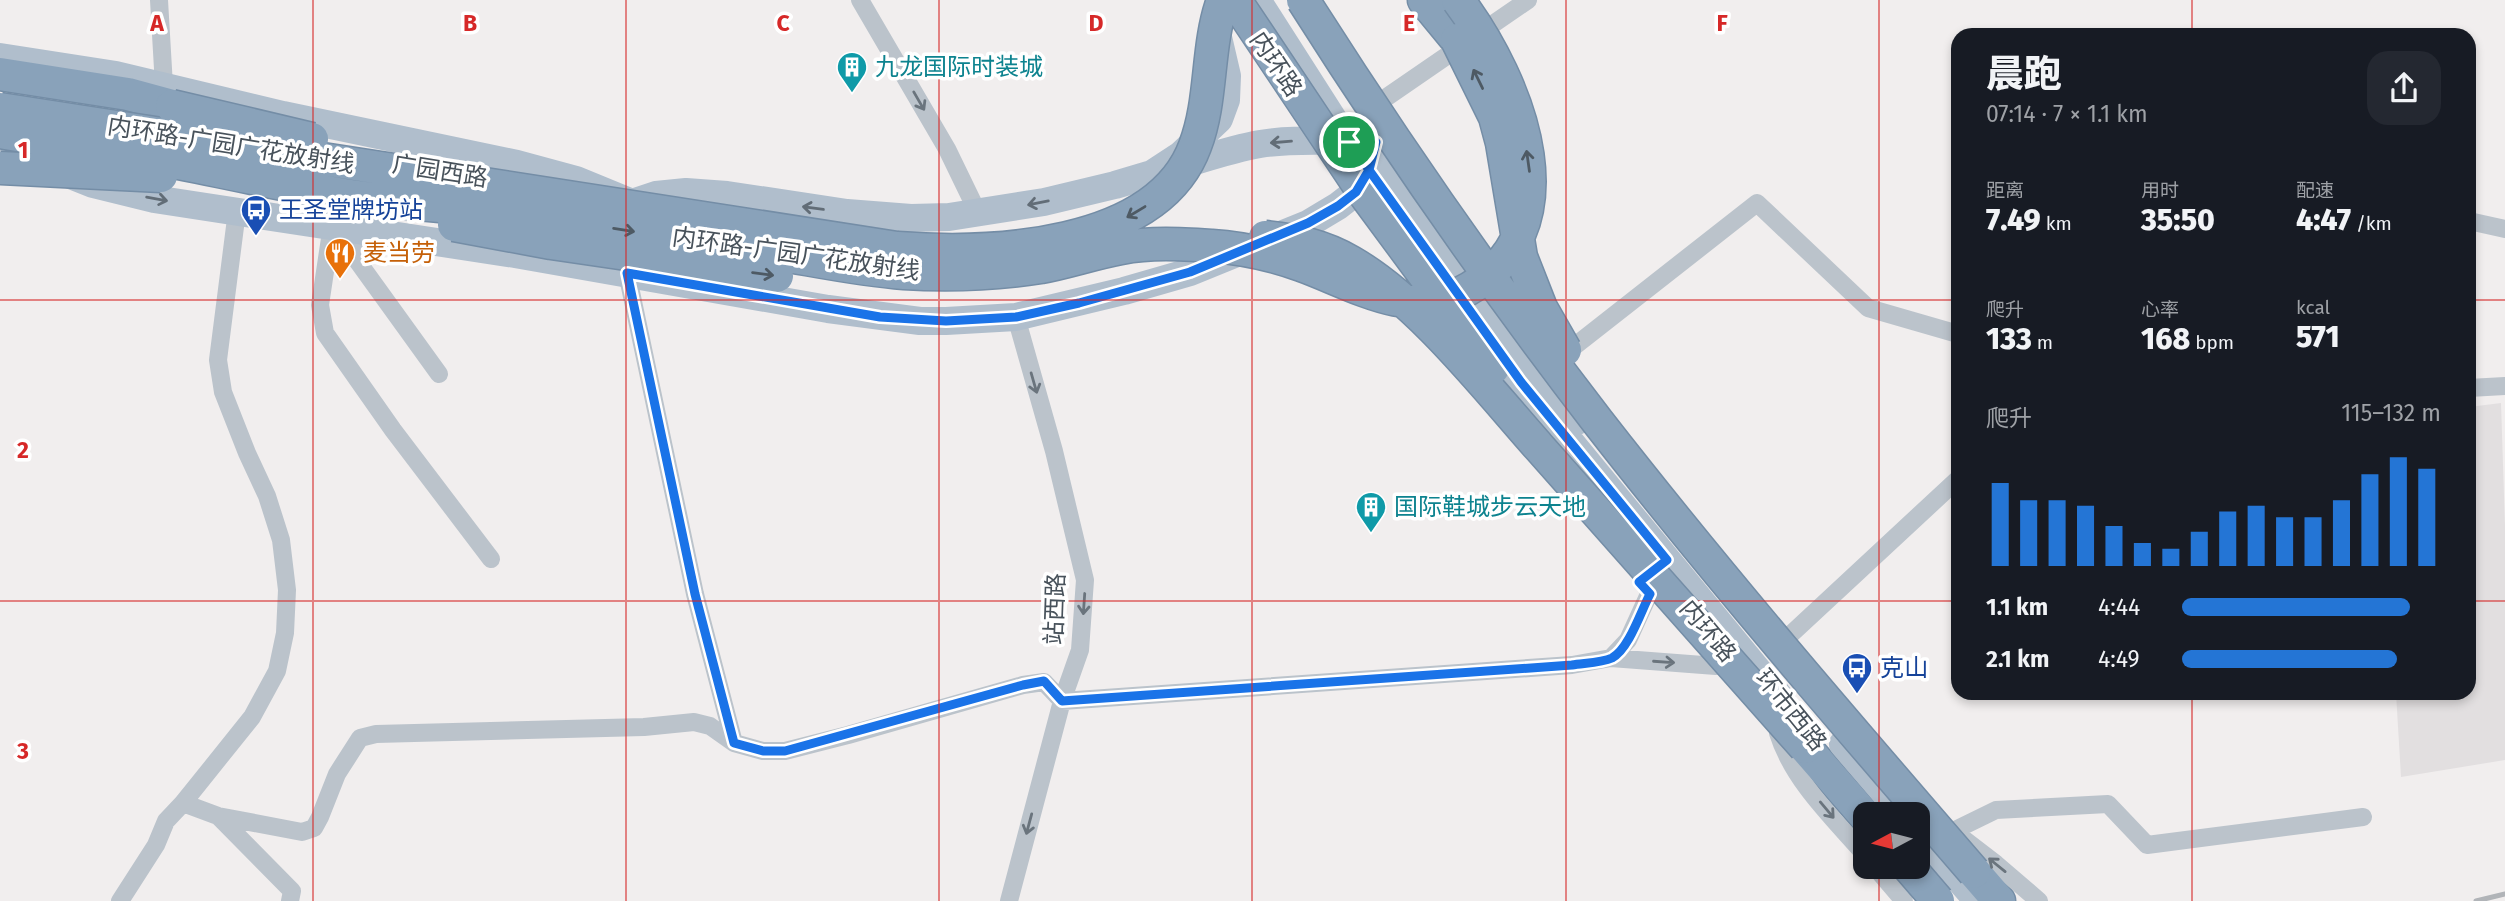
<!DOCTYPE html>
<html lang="zh">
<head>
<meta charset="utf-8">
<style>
	body { margin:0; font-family:"Fira Sans","Noto Sans SC",sans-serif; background:#242831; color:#f1f3f6; height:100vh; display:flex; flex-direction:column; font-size:26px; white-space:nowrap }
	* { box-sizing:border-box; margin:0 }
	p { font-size:23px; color:#9ea1a6 }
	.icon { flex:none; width:38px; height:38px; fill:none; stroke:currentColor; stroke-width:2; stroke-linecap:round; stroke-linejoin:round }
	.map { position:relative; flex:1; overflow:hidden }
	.drawer { position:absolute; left:1951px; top:28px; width:525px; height:672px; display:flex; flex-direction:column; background:#171b24; border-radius:21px; box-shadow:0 4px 10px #0003 }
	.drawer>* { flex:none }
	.needle { width:46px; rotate:263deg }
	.fabs { position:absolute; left:1853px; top:802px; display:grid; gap:14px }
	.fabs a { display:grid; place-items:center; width:77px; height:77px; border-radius:14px; background:#171b24; box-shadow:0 4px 10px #0003; font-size:35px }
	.pin { position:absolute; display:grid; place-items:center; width:60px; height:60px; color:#fff; margin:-30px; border:4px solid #fff; border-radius:50%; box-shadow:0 2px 7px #0007 }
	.round { display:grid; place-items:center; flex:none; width:74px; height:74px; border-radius:21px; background:#242831 }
	.head { display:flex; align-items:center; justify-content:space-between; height:119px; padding:0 35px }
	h1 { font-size:38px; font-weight:800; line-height:52px }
	.figures { display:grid; grid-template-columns:repeat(3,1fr); gap:10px; height:119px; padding:7px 35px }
	.figures div { display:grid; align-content:center }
	.figures b { font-size:30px; font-weight:800 }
	.figures small { font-size:19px; font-weight:400 }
	.figures p { font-size:19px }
	.chart { height:196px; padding:14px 35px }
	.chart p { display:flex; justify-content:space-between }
	.chart svg { width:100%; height:126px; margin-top:7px; stroke:#2475d5; stroke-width:6 }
	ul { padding:0 35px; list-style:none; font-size:23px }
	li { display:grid; grid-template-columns:112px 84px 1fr; align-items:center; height:52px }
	li i { height:18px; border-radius:9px; background:#2475d5 }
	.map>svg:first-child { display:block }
	.education { fill:#e2dfe0 }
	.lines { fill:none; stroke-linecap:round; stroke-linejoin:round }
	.highway-casing { stroke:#748da6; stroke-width:35 }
	.street { stroke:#bbc3cb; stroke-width:18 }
	.primary { stroke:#b0becc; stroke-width:28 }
	.highway { stroke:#89a2ba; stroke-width:32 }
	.rail { stroke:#b1b4b8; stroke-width:5 }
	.highway-bridge-casing { stroke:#748da6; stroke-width:35; stroke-linecap:butt }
	.highway-bridge { stroke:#89a2ba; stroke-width:32 }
	.oneway { stroke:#4e5a64 }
	.oneway2 { stroke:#6a747d }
	.oneway3 { stroke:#626d77 }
	.route-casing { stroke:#fff; stroke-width:14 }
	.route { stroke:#1a73e8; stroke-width:9 }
	.grid { fill:none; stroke:#d62828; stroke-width:2; stroke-opacity:0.55 }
	.labels { text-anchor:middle; stroke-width:7; stroke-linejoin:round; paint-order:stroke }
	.street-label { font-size:24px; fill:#48525b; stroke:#fff }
	.culture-label { font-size:24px; fill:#0d838f; stroke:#fff; text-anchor:start }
	.transit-label { font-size:24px; fill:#164399; stroke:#fff; text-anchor:start }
	.food-label { font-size:24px; fill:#c56008; stroke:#fff; text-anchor:start }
	.grid-label { font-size:23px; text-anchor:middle; font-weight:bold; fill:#d62828; stroke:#fff; stroke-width:7; stroke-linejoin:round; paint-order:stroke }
</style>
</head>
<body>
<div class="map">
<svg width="2505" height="901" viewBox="0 0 2505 901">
	<rect width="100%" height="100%" fill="#f1eeee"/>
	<path class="education" d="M2501,403L2505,526V760L2401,777L2396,693H2469V407Z"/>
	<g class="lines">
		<g class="highway-casing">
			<path id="highway" d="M1424,0L1457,40
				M0,74L128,94L172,106
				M1805,747L1866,817
				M1974,872L1999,901"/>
		</g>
		<path class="street" d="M159,0L164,86
			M860,0L947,149L978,213
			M1384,99L1528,0
			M2469,221L2505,229
			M332,225L320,305L325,333L393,430L491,559
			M361,229L356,259L439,374
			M627,273L695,594L734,743
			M1562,356L1757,203L1868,308L1958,334
			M2469,388L2505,386
			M1789,636L1958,479
			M1611,658L1628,640L1649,594
			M1785,725L1778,733C1793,781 1833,818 1866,856
			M183,803L218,816L302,832L314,828L320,817L337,774L360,738L376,734L644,727L694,722L710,726L734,743L763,751H785L848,735L1023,685L1044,682L1062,701L1572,665L1611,658L1716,666
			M218,816L292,891L290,901
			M1874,866L1904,901
			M120,901L156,845L166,821L183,803L252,717L277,671L285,633L287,590L281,540L267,496L247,453L223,392L218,360L237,211
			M1009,901L1062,701L1080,650L1085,580L1054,451L1016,317
			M2039,901L1996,864L1953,831L1996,810L2108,804L2147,845L2363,817"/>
		<path class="primary" d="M1257,0L1335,122L1452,287
			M0,57L116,75L283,115L517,164L576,180L632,203L656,195L686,192L727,195L847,213L911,218L949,217L1044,202L1115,185L1152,174L1181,155L1219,119L1226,100L1227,76L1217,33
			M1371,132L1478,290L1577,421
			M0,147L93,184L154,199L515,254L828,309L920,321H946L1016,317L1124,291L1190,272L1308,224L1338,206L1356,192L1366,178L1376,142
			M1175,167C1203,159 1231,149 1260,144C1289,139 1319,141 1348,141
			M1486,334L1521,382L1782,700
			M1843,744L1903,814
			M1918,832L1978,901"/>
		<use href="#highway" class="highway"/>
		<path class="rail" d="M2476,901L2505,894"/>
		<g class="highway-bridge-casing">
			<path id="highway-bridge" d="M1235,0L1366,196L1493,368
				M1303,0C1395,145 1493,286 1598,422C1718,576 1846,724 1974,872
				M1457,40L1495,117L1502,143L1521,257L1541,308L1565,350
				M172,106L312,139
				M0,109L897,248C988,255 1157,249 1195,146C1213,99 1206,47 1223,0
				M0,132C48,140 97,147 144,156C213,169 282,186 351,196C427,207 503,210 578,222C645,233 711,244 777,254C819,261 861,270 904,273C950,276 995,274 1041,267C1068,262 1094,253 1121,248C1151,242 1181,244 1212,246C1242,248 1273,255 1301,265C1349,282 1407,319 1459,294C1582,234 1519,81 1458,0
				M0,168L161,176
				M454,225L551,243L777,276
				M1265,237C1296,240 1324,246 1351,262C1420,302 1485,386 1539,447C1627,547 1716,647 1805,747
				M1908,866L1938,901"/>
		</g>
		<use href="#highway-bridge" class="highway-bridge"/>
	</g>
	<defs><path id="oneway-shaft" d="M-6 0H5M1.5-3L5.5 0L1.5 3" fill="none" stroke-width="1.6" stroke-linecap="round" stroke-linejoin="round" transform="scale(1.75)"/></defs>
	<g class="oneway">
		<use href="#oneway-shaft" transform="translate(1478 79) rotate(-116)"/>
		<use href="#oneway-shaft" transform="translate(1528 161) rotate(-98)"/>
		<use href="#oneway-shaft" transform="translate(1136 212) rotate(149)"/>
		<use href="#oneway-shaft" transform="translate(624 230) rotate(9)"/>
		<use href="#oneway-shaft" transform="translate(763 274) rotate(8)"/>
	</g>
	<g class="oneway2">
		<use href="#oneway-shaft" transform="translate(919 101) rotate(60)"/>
		<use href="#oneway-shaft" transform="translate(1034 383) rotate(74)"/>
		<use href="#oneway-shaft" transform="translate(1084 604) rotate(94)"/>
		<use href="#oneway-shaft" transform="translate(1664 662) rotate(4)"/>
		<use href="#oneway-shaft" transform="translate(1827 810) rotate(50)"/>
		<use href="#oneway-shaft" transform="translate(1029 824) rotate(105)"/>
		<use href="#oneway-shaft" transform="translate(1997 865) rotate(-141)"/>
	</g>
	<g class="oneway3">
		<use href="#oneway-shaft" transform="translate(1281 142) rotate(175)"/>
		<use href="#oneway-shaft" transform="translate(157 199) rotate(10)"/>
		<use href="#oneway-shaft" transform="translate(1038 203) rotate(169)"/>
		<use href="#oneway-shaft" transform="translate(813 208) rotate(-172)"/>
	</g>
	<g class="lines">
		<g class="route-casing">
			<path id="route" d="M1349,142L1369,170L1356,192L1338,206L1308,223L1190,272L1079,303L1016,317L946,321L880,317L627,273L695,594L734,743L763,751H785L1023,685L1044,681L1062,701L1572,665C1583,663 1601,663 1612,658C1629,649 1641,611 1650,594L1639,582L1667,560L1521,382L1369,170L1376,142H1349"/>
		</g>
		<use href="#route" class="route"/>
	</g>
	<path class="grid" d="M313,0V901M626,0V901M939,0V901M1252,0V901M1566,0V901M1879,0V814M2192,0V35M0,300H1958M2469,300H2505M0,601H1958M2469,601H2505M2192,693V901M1879,866V901"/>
	<defs>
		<g id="building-pin" transform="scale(1.575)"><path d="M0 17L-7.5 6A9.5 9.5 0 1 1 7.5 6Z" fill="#0f9aa8" stroke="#fff"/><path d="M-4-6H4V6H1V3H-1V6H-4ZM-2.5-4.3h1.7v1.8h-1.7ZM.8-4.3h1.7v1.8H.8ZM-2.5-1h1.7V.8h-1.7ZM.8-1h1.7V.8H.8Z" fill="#fff"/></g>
		<g id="bus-pin" transform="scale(1.575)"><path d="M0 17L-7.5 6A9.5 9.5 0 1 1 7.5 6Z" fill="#1a4fb4" stroke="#fff"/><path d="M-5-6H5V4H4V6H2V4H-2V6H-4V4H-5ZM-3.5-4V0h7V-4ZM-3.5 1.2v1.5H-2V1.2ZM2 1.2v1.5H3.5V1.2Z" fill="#fff"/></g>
		<g id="restaurant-pin" transform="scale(1.575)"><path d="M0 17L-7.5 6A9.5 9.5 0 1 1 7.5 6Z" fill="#e8710a" stroke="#fff"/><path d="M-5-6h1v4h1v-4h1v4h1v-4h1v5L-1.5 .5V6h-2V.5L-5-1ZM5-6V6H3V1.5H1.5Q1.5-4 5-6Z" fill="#fff"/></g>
	</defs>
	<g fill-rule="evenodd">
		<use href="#building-pin" x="852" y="67"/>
		<use href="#bus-pin" x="256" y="210"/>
		<use href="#restaurant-pin" x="340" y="253"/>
		<use href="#building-pin" x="1371" y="507"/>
		<use href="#bus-pin" x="1857" y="668"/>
	</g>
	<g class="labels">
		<g class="street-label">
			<text transform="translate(1276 64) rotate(56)" y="8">内环路</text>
			<text transform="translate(231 145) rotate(9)" y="8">内环路-广园广花放射线</text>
			<text transform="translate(440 171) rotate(9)" y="8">广园西路</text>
			<text transform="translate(796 254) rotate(8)" y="8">内环路-广园广花放射线</text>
			<text transform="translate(1055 609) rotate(-88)" y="8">站西路</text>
			<text transform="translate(1708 631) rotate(50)" y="8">内环路</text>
			<text transform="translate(1791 710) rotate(51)" y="8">环市西路</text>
		</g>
		<g class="culture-label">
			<text x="875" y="75">九龙国际时装城</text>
			<text x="1394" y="515">国际鞋城步云天地</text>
		</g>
		<g class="transit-label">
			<text x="279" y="218">王圣堂牌坊站</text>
			<text x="1880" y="676">克山</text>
		</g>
		<g class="food-label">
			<text x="363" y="261">麦当劳</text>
		</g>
	</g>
	<g class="grid-label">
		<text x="157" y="31">A</text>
		<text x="470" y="31">B</text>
		<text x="783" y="31">C</text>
		<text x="1096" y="31">D</text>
		<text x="1409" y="31">E</text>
		<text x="1722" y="31">F</text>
		<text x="23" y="158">1</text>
		<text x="23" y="458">2</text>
		<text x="23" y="759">3</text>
	</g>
</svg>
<div class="fabs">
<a><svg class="needle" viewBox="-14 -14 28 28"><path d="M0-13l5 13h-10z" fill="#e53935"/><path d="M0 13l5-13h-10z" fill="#9ea1a6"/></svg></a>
</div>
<div class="pin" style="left:1349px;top:142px;background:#1e9e55"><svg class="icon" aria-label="arrive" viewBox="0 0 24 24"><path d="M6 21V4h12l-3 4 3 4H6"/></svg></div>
<section class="drawer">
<div class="head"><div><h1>晨跑</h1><p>07:14 · 7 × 1.1 km</p></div><a class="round"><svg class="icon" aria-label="share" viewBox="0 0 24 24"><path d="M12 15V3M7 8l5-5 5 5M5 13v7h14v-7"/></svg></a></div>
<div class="figures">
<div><p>距离</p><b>7.49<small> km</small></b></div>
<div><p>用时</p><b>35:50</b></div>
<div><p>配速</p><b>4:47<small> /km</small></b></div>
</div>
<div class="figures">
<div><p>爬升</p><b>133<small> m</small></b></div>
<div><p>心率</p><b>168<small> bpm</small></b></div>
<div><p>kcal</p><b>571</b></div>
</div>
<div class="chart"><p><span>爬升</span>115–132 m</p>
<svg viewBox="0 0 160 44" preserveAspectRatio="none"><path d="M5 44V15M15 44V21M25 44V21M35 44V23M45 44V30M55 44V36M65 44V38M75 44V32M85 44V25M95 44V23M105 44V27M115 44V27M125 44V21M135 44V12M145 44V6M155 44V10"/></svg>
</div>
<ul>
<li><b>1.1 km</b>4:44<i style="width:88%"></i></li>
<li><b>2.1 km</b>4:49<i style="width:83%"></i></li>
</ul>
</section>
</div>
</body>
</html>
